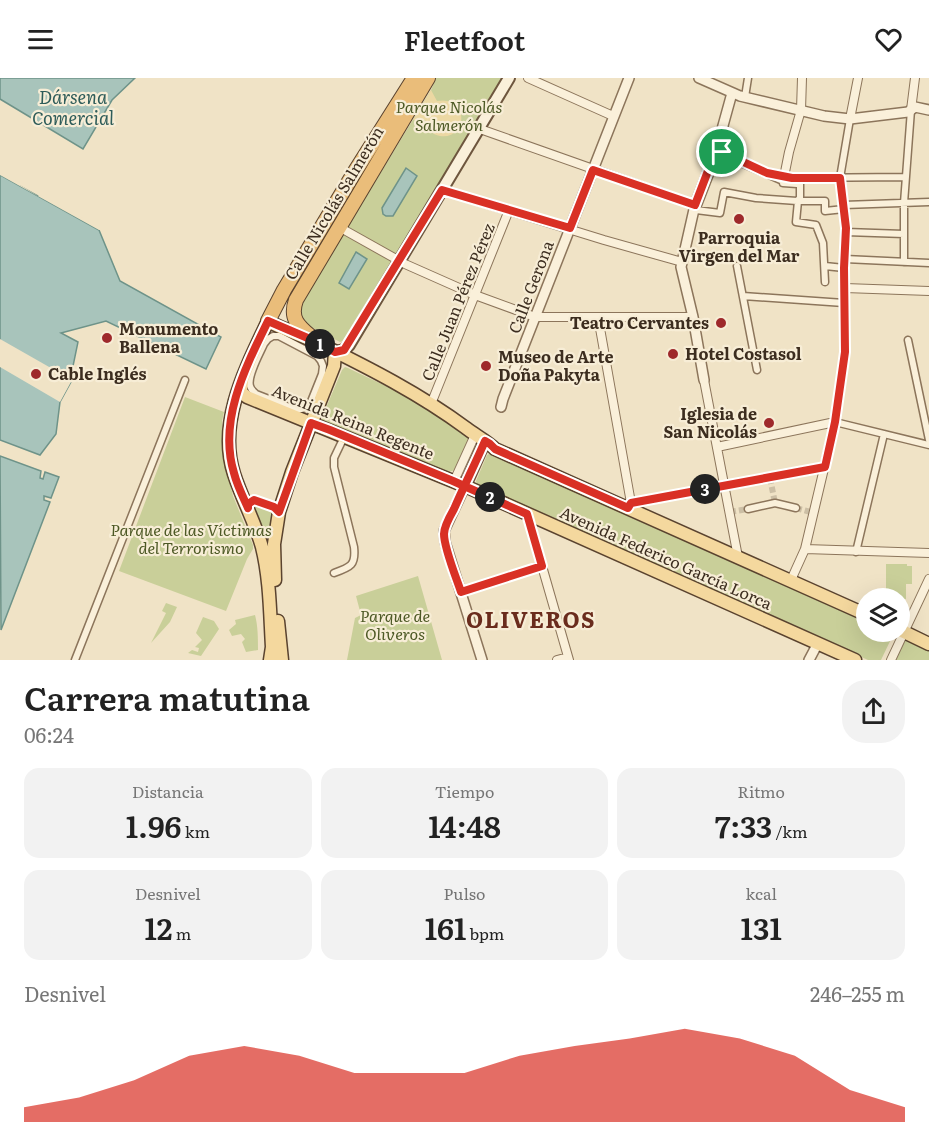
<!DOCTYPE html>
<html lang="es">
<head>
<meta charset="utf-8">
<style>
	body { margin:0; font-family:Literata,serif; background:#f2f2f2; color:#222; height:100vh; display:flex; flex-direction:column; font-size:22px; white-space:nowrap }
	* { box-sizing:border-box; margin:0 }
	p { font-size:20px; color:#767676 }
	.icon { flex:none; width:33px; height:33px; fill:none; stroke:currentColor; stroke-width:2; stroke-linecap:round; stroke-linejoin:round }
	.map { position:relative; height:582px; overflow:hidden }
	.panel { display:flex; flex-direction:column; background:#fff; flex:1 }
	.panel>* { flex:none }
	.buttons { position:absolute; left:856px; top:510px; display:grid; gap:12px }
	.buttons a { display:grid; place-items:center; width:54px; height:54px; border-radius:50%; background:#fff; box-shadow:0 6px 24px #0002; font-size:30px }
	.pin { position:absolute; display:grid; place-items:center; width:51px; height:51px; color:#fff; margin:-26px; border:3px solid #fff; border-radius:50%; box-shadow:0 2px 6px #0007 }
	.km { position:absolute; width:30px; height:30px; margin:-15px; border-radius:50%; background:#222; color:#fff; font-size:16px; line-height:30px; text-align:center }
	.round { display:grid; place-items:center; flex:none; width:63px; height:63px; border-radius:24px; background:#f2f2f2 }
	.summary { display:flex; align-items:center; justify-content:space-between; height:102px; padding:0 24px }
	h1 { font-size:33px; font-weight:600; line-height:45px }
	.figures { display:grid; grid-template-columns:repeat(3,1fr); gap:9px; height:102px; padding:6px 24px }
	.figures div { display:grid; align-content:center; border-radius:15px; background:#f2f2f2; text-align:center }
	.figures b { font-size:30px; font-weight:600 }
	.figures small { font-size:16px; font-weight:400 }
	.figures p { font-size:16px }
	.chart { height:168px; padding:12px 24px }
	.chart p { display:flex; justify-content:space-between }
	.chart svg { width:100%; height:108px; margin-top:6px; fill:#d93025; opacity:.7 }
	header { display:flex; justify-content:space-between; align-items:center; height:78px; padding:0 24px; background:#fff; font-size:27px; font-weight:600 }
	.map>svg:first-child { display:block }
	.green { fill:#c9cf99 }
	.sand { fill:#ecd8a3 }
	.water { fill:#a8c4bb; stroke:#6e9389; stroke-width:1.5 }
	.pier { fill:#f0e3c6 }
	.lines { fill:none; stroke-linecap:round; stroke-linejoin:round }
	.pedestrian-tunnel { stroke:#ccbfa5; stroke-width:6; stroke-dasharray:6 3; stroke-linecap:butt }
	.pedestrian-casing { stroke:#8c755b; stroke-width:9 }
	.minor-casing { stroke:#8c755b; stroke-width:10 }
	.tertiary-casing { stroke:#8c755b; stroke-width:12 }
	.secondary-casing { stroke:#6e563e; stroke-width:14 }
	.primary-casing { stroke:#5a432f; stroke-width:15 }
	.trunk-casing { stroke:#5a432f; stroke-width:16 }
	.pedestrian { stroke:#faf0da; stroke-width:6 }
	.minor { stroke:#faf0da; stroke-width:8 }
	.tertiary { stroke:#faf0da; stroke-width:9 }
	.secondary { stroke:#faf0da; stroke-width:10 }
	.primary { stroke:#f4d89e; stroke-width:12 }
	.trunk { stroke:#eabd7a; stroke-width:14 }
	.route-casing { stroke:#fff; stroke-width:12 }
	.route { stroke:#d93025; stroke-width:8 }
	.poi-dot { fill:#9e292b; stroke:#f7edd6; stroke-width:2 }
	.labels { text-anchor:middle; stroke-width:4.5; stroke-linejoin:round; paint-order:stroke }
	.park-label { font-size:16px; font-style:italic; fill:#4d5925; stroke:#f7edd6 }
	.street-label { font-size:16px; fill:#3c2d1f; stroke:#f7edd6 }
	.poi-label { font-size:16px; font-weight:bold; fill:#3c2d1f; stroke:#f7edd6; text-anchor:start }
	.water-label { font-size:18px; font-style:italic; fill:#2e5c59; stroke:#f7edd6 }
	.district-label { font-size:22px; font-weight:bold; letter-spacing:1.5px; fill:#6a2c1d; stroke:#f7edd6 }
</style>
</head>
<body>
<header><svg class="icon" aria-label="menu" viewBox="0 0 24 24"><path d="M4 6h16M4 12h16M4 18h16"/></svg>Fleetfoot<svg class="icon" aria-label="heart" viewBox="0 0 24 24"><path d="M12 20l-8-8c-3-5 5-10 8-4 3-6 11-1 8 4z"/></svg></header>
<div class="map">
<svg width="929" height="582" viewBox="0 0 929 582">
	<rect width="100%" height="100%" fill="#f0e3c6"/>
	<path class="green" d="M436,0H506L349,261L340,264L303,245L299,237L300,227L431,12Z
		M345,289L348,290C389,310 436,328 469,360L455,392L446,395L324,344L322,342V339L342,292Z
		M185,319L224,334L222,343L224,381L233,418L253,467V471L247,481L226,533L119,493Z
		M493,374L867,543V554H890L892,555V559L881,582H868L477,407L476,403L487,377Z
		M256,427L271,432L273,435L267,461L254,431Z
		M886,486H907V488H912V506H906V521L886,520Z
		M418,498L442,582H347L355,540L361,537L356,518Z
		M166,525L177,529L170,544L151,565L166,535L162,533Z
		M255,537C258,548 258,561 258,572L246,574L242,564L245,561L241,556L232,558L229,552L236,546L235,542Z
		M203,539L214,543L219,551L201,578L188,575L192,572L198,574L199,570L195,569L202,562L196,555Z
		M906,562L929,571V582H895L903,563Z"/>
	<path class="sand" d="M431,12L437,23C470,17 468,62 440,58C432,57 427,50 425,42H413Z"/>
	<path class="water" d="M0,0H135L112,22L83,71L0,21Z
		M406,90L417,98L393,138H386L383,136L382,130Z
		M0,97L99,152L120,203L221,259L206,291L106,243L61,255L78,264L73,288L72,302L60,324L56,356L40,377L0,362Z
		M356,174L367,181L349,211L339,205Z
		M0,378L41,393L40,400L43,401L45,394L59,399L51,420L44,418V422L50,424L1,552Z"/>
	<path class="pier" d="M0,94L21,105L20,107L38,118L40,116L100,150L101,152H99L0,97Z
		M0,261L72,302L60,324L0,289Z"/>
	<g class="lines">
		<path class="pedestrian-tunnel" d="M770,400L775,425
			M796,430L814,435
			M730,434L748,431"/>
		<g class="pedestrian-casing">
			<path id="pedestrian" d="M745,19L748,0
				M725,78L783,103V105L797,106V103L800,102V120L797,123L756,120L724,114L720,135L696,132L715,83L719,80Z
				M784,99L792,100L906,99
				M844,127L929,124
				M846,154L904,156
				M845,181L929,185
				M904,184V125L911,32
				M737,188L757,292
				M825,188L844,190
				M825,204L823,165L816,147L796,144L798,123H825V133L844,131
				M845,210L844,190L846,150L840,100L850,41
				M743,218L844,225
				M273,258H279L317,278L321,283L323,288L322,296L310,326L305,330L297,332L256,316C253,313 251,312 250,308C247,298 260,275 264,266L268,261Z
				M908,262L929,362
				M835,344L929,367
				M748,431L775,425L796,430
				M856,474L884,356
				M334,495C351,489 356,487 354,469L334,389V380L344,359
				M75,582L185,302"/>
		</g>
		<g class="minor-casing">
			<path id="minor" d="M528,0L613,38
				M911,32L915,0
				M850,41L858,0
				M480,51L695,127
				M716,73L767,95L784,99L789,74L801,32L802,0
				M442,112L604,162L682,184
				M339,149L405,186L475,217L535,239H693
				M598,239L631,425L628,429
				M704,302L738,479
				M431,326L509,132
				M717,369L835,344
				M453,403L455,401L475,357
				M631,425L825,389
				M248,430V426L254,422L274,429L279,434
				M527,436L569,582
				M805,471L929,475
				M791,502L805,471L835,344L845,274V210L929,213
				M461,514L542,488
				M557,582L568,579
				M891,582L929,501"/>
		</g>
		<g class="tertiary-casing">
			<path id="tertiary" d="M699,0L740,18L824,38L850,41L908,34L915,29L929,32
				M704,302L693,239L681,189L695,127L716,73L732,15
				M501,329L503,321L629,0
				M465,408L444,453L445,464L482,582
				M809,582L818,565"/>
		</g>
		<g class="secondary-casing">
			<path id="secondary" d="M335,274L344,272L349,267L509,0
				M465,408L485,363"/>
		</g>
		<g class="primary-casing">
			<path id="primary" d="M242,303L241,314L247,319L465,408L855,582
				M275,502L274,466L279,434L292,394L334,288L335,274
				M278,543L282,582
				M900,552L929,566
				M270,582L272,569C270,536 270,501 262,469C255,444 242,421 234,396C217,344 246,290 268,243C284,252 302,257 318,265C369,290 420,316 466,350C475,357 487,363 495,371L867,537"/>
		</g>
		<g class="trunk-casing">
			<path id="trunk" d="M268,243L284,212L354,95L414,0
				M317,264C303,251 288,244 296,222L428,0"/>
		</g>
		<use href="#pedestrian" class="pedestrian"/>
		<use href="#minor" class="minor"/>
		<use href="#tertiary" class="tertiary"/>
		<use href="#secondary" class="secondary"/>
		<use href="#primary" class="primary"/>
		<use href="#trunk" class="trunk"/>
	</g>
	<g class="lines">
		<g class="route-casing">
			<path id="route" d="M722,74L716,72L695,127L593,92L570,150L442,112L344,272L335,274L317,264L268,243C245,290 218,343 234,395C237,407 243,419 248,430V426L254,422L274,429L279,434L311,345L330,352L453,403L527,436L542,488L461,514C456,499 444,470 444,456C444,448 450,438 454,431C464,408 475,386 485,363L490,366L495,371L628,430L631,425L825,389L835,344L845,274L844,190L846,150L840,100H792L767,95L722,74"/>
		</g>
		<use href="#route" class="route"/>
	</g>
	<g class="poi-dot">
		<circle cx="739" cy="141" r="6"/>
		<circle cx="721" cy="245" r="6"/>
		<circle cx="107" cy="260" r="6"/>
		<circle cx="673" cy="276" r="6"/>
		<circle cx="486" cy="288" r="6"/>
		<circle cx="36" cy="296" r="6"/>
		<circle cx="769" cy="345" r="6"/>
	</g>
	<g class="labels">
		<g class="park-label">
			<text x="449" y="35">Parque Nicolás<tspan x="449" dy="18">Salmerón</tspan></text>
			<text x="191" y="458">Parque de las Víctimas<tspan x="191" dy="18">del Terrorismo</tspan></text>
			<text x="395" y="544">Parque de<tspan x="395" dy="18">Oliveros</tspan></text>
		</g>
		<g class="street-label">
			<text transform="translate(334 125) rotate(-59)" y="6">Calle Nicolás Salmerón</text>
			<text transform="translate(531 209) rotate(-69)" y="6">Calle Gerona</text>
			<text transform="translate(458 224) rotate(-68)" y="6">Calle Juan Pérez Pérez</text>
			<text transform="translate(353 344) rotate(22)" y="6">Avenida Reina Regente</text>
			<text transform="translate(666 480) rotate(24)" y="6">Avenida Federico García Lorca</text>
		</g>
		<g class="poi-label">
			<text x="739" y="166" text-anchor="middle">Parroquia<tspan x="739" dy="18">Virgen del Mar</tspan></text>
			<text x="709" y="251" text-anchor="end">Teatro Cervantes</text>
			<text x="119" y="257">Monumento<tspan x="119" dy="18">Ballena</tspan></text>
			<text x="685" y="282">Hotel Costasol</text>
			<text x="498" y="285">Museo de Arte<tspan x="498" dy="18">Doña Pakyta</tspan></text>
			<text x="48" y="302">Cable Inglés</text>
			<text x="757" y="342" text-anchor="end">Iglesia de<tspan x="757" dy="18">San Nicolás</tspan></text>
		</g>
		<g class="water-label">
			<text x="73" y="26">Dársena<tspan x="73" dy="21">Comercial</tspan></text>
		</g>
		<g class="district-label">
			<text x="531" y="550">OLIVEROS</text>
		</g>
	</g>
</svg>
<div class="buttons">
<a><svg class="icon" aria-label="layers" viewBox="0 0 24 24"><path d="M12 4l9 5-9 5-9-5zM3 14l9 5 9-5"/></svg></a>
</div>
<div class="pin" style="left:722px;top:74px;background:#1e9e55"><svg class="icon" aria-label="arrive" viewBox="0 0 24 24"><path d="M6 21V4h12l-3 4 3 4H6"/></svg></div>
<b class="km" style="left:320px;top:266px">1</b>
<b class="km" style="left:490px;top:419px">2</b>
<b class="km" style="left:705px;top:411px">3</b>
</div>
<section class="panel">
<div class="summary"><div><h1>Carrera matutina</h1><p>06:24</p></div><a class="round"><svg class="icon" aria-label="share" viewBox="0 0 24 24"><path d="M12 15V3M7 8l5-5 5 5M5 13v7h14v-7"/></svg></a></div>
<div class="figures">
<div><p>Distancia</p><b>1.96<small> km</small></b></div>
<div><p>Tiempo</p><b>14:48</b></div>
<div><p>Ritmo</p><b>7:33<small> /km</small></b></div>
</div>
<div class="figures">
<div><p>Desnivel</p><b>12<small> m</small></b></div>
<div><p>Pulso</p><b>161<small> bpm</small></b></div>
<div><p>kcal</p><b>131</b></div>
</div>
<div class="chart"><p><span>Desnivel</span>246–255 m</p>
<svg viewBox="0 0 160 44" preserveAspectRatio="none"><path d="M0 44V38L10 34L20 27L30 17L40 13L50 17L60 24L70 24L80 24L90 17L100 13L110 10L120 6L130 10L140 17L150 31L160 38V44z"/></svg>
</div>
</section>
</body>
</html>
